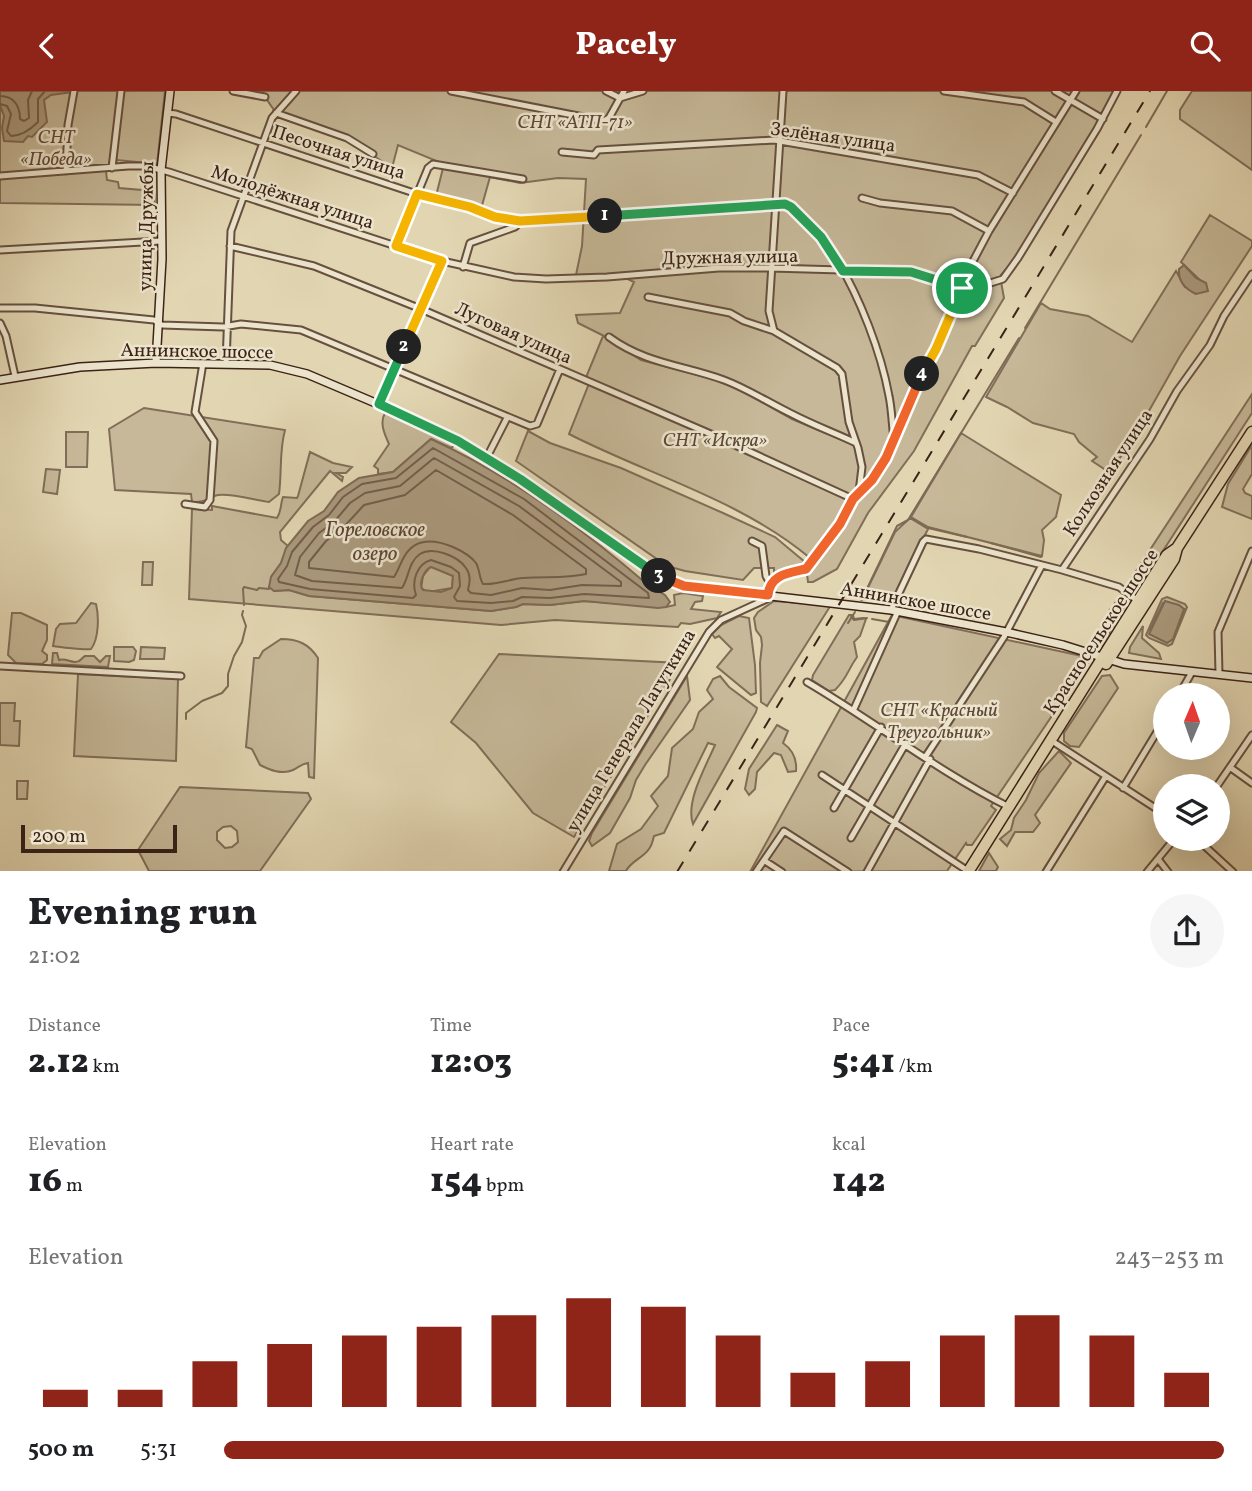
<!DOCTYPE html>
<html lang="en">
<head>
<meta charset="utf-8">
<style>
	body { margin:0; font-family:Vollkorn,serif; background:#f6f6f6; color:#202124; height:100vh; display:flex; flex-direction:column; font-size:26px; white-space:nowrap }
	* { box-sizing:border-box; margin:0 }
	p { font-size:23px; color:#757577 }
	.icon { flex:none; width:38px; height:38px; fill:none; stroke:currentColor; stroke-width:2; stroke-linecap:round; stroke-linejoin:round }
	.map { position:relative; height:780px; overflow:hidden }
	.side { display:flex; flex-direction:column; background:#fff; flex:1 }
	.side>* { flex:none }
	.needle { width:46px; rotate:2deg }
	.buttons { position:absolute; left:1153px; top:592px; display:grid; gap:14px }
	.buttons a { display:grid; place-items:center; width:77px; height:77px; border-radius:50%; background:#fff; box-shadow:0 7px 28px #0002; font-size:35px }
	.scale { position:absolute; left:21px; bottom:18px; width:156px; box-sizing:border-box; padding-left:7px; border:4px solid #3c2317; border-top:0; font-size:19px; line-height:24px; white-space:nowrap; color:#3c2317; -webkit-text-stroke:5px #ece4cd; paint-order:stroke }
	.pin { position:absolute; display:grid; place-items:center; width:60px; height:60px; color:#fff; margin:-30px; border:4px solid #fff; border-radius:50%; box-shadow:0 2px 7px #0007 }
	.km { position:absolute; width:35px; height:35px; margin:-18px; border-radius:50%; background:#222; color:#fff; font-size:19px; line-height:35px; text-align:center }
	.round { display:grid; place-items:center; flex:none; width:74px; height:74px; border-radius:37px; background:#f6f6f6 }
	.overview { display:flex; align-items:center; justify-content:space-between; height:119px; padding:0 28px }
	h1 { font-size:38px; font-weight:800; line-height:52px }
	.metrics { display:grid; grid-template-columns:repeat(3,1fr); gap:10px; height:119px; padding:7px 28px }
	.metrics div { display:grid; align-content:center }
	.metrics b { font-size:35px; font-weight:800 }
	.metrics small { font-size:19px; font-weight:400 }
	.metrics p { font-size:19px }
	.chart { height:196px; padding:14px 28px }
	.chart p { display:flex; justify-content:space-between }
	.chart svg { width:100%; height:126px; margin-top:7px; stroke:#8f2418; stroke-width:6 }
	ul { padding:0 28px; list-style:none; font-size:23px }
	li { display:grid; grid-template-columns:112px 84px 1fr; align-items:center; height:52px }
	li i { height:18px; border-radius:9px; background:#8f2418 }
	header { display:flex; justify-content:space-between; align-items:center; height:91px; padding:0 28px; background:#8f2418; color:#fff; font-size:32px; font-weight:800 }
	.map>svg:first-child { display:block }
	.green { fill:#c6b898; stroke:#816e58; stroke-width:2; fill-rule:evenodd }
	.water { fill:#aa997d; stroke:#7e6a54; stroke-width:2; fill-rule:evenodd }
	.lines { fill:none; stroke-linecap:round; stroke-linejoin:round }
	.shore { stroke:#735e4a; stroke-width:2 }
	.stream { stroke:#7e6a54; stroke-width:2 }
	.street-casing { stroke:#66503e; stroke-width:9 }
	.secondary-casing { stroke:#3c2317; stroke-width:10 }
	.highway-casing { stroke:#3c2317; stroke-width:13 }
	.street { stroke:#ece4cd; stroke-width:5 }
	.secondary { stroke:#ece4cd; stroke-width:7 }
	.highway { stroke:#e2d6b2; stroke-width:10 }
	.rail { stroke:#3c2317; stroke-width:2; stroke-dasharray:12 12; stroke-linecap:butt }
	.split-1-casing { stroke:#fff; stroke-width:14 }
	.split-2-casing { stroke:#fff; stroke-width:14 }
	.split-3-casing { stroke:#fff; stroke-width:14 }
	.split-4-casing { stroke:#fff; stroke-width:14 }
	.split-5-casing { stroke:#fff; stroke-width:14 }
	.split-1 { stroke:#22a559; stroke-width:9 }
	.split-2 { stroke:#f5b400; stroke-width:9 }
	.split-3 { stroke:#22a559; stroke-width:9 }
	.split-4 { stroke:#f0652b; stroke-width:9 }
	.split-5 { stroke:#f5b400; stroke-width:9 }
	.labels { text-anchor:middle; stroke-width:5; stroke-linejoin:round; paint-order:stroke }
	.park-label { font-size:19px; font-style:italic; fill:#5e4837; stroke:#ece4cd }
	.street-label { font-size:19px; fill:#3c2317; stroke:#ece4cd }
	.water-label { font-size:21px; font-style:italic; fill:#5d4636; stroke:#ece4cd }
</style>
</head>
<body>
<header><svg class="icon" aria-label="back" viewBox="0 0 24 24"><path d="M15 5l-7 7 7 7"/></svg>Pacely<svg class="icon" aria-label="search" viewBox="0 0 24 24"><circle cx="10" cy="10" r="6"/><path d="M15 15l6 6"/></svg></header>
<div class="map">
<svg width="1252" height="781" viewBox="0 0 1252 781">
	<rect width="100%" height="100%" fill="#e2d6b2"/>
	<filter id="stains"><feTurbulence type="fractalNoise" baseFrequency=".00286" numOctaves="4"/><feColorMatrix values="0 0 0 0 .2 0 0 0 0 .09 0 0 0 0 .02 0 0 0 .5 -.17"/></filter>
	<radialGradient id="worn" r=".72"><stop offset=".6" stop-color="#630" stop-opacity="0"/><stop offset="1" stop-color="#630" stop-opacity=".3"/></radialGradient>
	<path class="green" d="M0,0H165L157,73L117,69L112,77L106,80L107,89L118,91L119,97L154,100L155,114L0,112Z
		M233,0H1117L1014,169L1000,185L1004,207L975,255H972L914,360L868,422L837,478L813,491H808L807,483L797,477L774,481V477H754L743,489L685,480L667,475L516,370L528,340L550,352L621,377L723,422L775,446L811,476L843,431L856,407L884,376L895,354L894,350L886,367L859,401L862,376L856,352L723,289L654,270L578,232L576,224L620,222L634,191L617,183L576,184L582,155L586,88L558,87L520,92L490,86L481,118L436,105L444,73L398,54L392,77L347,47L276,22L265,6Z
		M1192,0H1252V79L1180,28V19Z
		M1210,124L1252,150V155L1180,265L1132,350L1117,371L1118,374L1112,383L1092,370L1097,366L1079,351L1074,343L1033,332L1007,316L986,306L1041,212L1050,218L1088,225L1132,251L1176,180L1185,196L1202,191L1181,171Z
		M603,245L641,269L728,292L792,328L854,354C856,361 859,369 859,376C860,411 830,441 810,467C741,409 649,384 569,343L588,295L587,284Z
		M1252,303V322L1139,497H1129L1127,494Z
		M144,317L285,339C279,361 282,381 279,403L269,411C255,409 230,402 218,404C207,406 207,412 192,411L191,403L115,399L109,338Z
		M385,322L431,341L455,354L451,357L431,348L393,381L378,383V378L374,375L389,353C385,344 379,332 385,322Z
		M66,341H88L87,376H66Z
		M961,342L1061,404L1056,426L1042,439L1044,449L1042,465L928,436L911,426Z
		M1252,354V383L1243,398L1245,402L1252,405V428L1222,416L1228,393Z
		M310,361L333,372L352,376L346,382H336L343,386L342,390L330,380L280,441L281,449L288,455L281,472L271,486L274,500L289,499L309,505L491,520L516,516L523,513L550,514L584,510L666,516L675,514L674,504L683,502L703,505L702,510L695,511L691,518L721,521L717,527L690,533L681,532L678,536L555,529L501,534L189,508L192,418L212,419V415L277,427C282,419 280,414 283,406L297,407L298,405Z
		M46,378L60,379L57,403L43,401Z
		M910,427L928,438L892,509H862L895,441Z
		M143,471H153L152,494H142Z
		M431,475L453,485L452,497L428,501L421,497L423,485Z
		M1167,506L1185,513L1187,516L1172,553L1168,555L1149,547L1146,544L1162,508ZM1163,512L1184,518L1173,548L1150,539Z
		M1118,508H1124L1123,519L1102,554H1097L1112,528L1109,520Z
		M774,510L831,514L767,615L761,611L760,572L762,554L761,546L756,539L754,527L758,521Z
		M91,512L96,513C99,525 99,548 91,558C85,559 58,556 53,555L56,538L60,533L76,532Z
		M12,522H21L47,534V549L42,560L47,564V569L42,573L16,572L8,564Z
		M849,524H853L854,528L863,527L866,528L860,545L854,551L857,566C847,580 848,586 835,599L829,600L812,589L813,584Z
		M892,524L1091,567L991,715L996,719L972,754H967L966,752L947,780L750,781Z
		M739,525L749,527L755,574L756,602L751,604L717,576L732,558L719,545L715,547L712,543L721,534Z
		M1143,535L1142,547L1159,562L1161,568L1129,562L1130,556Z
		M281,548C298,548 309,553 318,567L314,687L309,686L308,672C301,673 299,676 293,679C282,684 270,679 260,674L252,658L246,656L254,567H259L263,560Z
		M114,556H133L136,560L134,569L129,571L114,570Z
		M141,556L165,557L164,568H140Z
		M53,562H57L59,569C66,566 73,574 79,570C81,569 83,566 85,565H94L100,571L106,565H110L108,576L52,573Z
		M499,563L680,572L574,746L533,722L476,652L451,631Z
		M78,583L178,588L176,670L74,665Z
		M1110,584L1118,597L1079,656L1070,655L1064,650V642L1102,585Z
		M687,585L690,609L645,674L636,689L630,707L610,742L592,755L589,750L592,742Z
		M720,585L729,596L757,617L756,621L693,733C685,711 706,675 715,654L708,652L664,742L654,745C653,749 652,754 649,758C643,767 631,770 626,780H609L617,753L641,738L658,715L651,705L668,685L672,657L693,638L699,621L713,608L707,599L713,588Z
		M0,612H15L14,630H20L19,655L0,654Z
		M777,634L788,640L783,652C793,659 797,668 796,680L788,681L781,664L774,662L757,681L755,698L749,704L745,698L749,678Z
		M1059,660L1071,672L1035,724L1040,732L1033,741H1015L1007,755L1000,748L1011,739L1014,727L1026,709L1039,682Z
		M17,690H28L27,708H17Z
		M180,696L308,702L311,708L260,780H149L138,759ZM231,735L237,740L238,751L232,756L225,757L217,749V741L223,736Z
		M989,762L998,776L996,780H979Z"/>
	<path class="water" d="M0,0H72L73,1L51,4L44,9L47,31L32,46L28,45L23,51L4,50L2,37L4,25L0,14Z
		M1184,174L1196,187L1206,192L1208,200L1196,203C1185,198 1178,190 1179,178Z
		M431,348C510,384 583,438 648,494L665,504L670,511L666,516L658,517L584,510L550,514L523,513L516,516L491,520L309,505L289,499L274,500L269,496L271,486L281,472L286,457L308,430L324,420L338,401L359,387L393,381ZM431,476L453,485L452,497L441,501L423,499C418,493 424,479 431,476Z
		M1165,510L1179,514L1184,518L1173,548L1167,552L1149,543Z"/>
	<g class="lines">
		<path class="shore" d="M0,5C14,5 20,15 20,28L24,30L29,27L28,9L32,0
			M0,13L7,15L11,23L7,40L11,45C21,45 31,38 38,31V8L45,0
			M433,357L524,408L648,502L649,507L584,503L550,507L522,506L513,510L491,512L457,510L454,506L460,495L459,482L451,476L431,469C417,473 411,490 416,504L413,507L310,498L279,491L278,488L287,475L292,461L313,436L329,424L343,406L362,393L396,387Z
			M434,367L519,415L613,485L621,491V495L582,494L550,499L522,497L491,504L471,502L468,499C470,491 471,484 466,477C458,465 433,455 420,463C408,471 409,487 402,497L312,490L295,484L300,466L319,442L334,431L350,412L365,402L400,395Z
			M436,379L513,424L586,478V483C565,488 545,485 523,487C509,488 498,494 483,493C479,487 480,479 476,472C470,464 462,460 453,456C434,448 415,446 404,466C400,473 398,480 394,486L309,477V471L326,450L341,439L364,414L405,404Z"/>
		<path class="stream" d="M1146,36L1167,0
			M1025,237L1141,44
			M910,426L928,437L967,446
			M991,452L1041,466
			M863,506L897,435L908,429L1019,247
			M244,514L243,498L244,496L257,499L259,497L269,498V496
			M851,526L854,529L867,527
			M872,528L889,531
			M848,532L855,521
			M186,628V622L202,610L222,602L228,595V583L234,565L242,551L246,535L242,524L243,520"/>
		<g class="street-casing">
			<path id="street" d="M233,0L265,6
				M451,0L604,30L609,27L624,0
				M606,0L620,7L643,0
				M944,0L1024,11L1056,31
				M1055,0L1103,28
				M167,22L176,23L417,103L470,116L495,126L521,130L785,113L791,116C807,132 825,148 837,169C860,207 881,261 889,305C892,319 892,334 894,348
				M276,22L347,47L373,63
				M562,61L594,64L598,59L774,49L978,84L1013,102
				M112,77L121,0
				M66,80L68,34L74,0
				M0,85L128,75H146L169,81L442,170L514,186L546,188L607,186L719,177H771L911,181L962,196H978L1003,188L1018,167L1097,38L1117,0
				M862,107L880,112L952,120L989,140
				M230,155L314,175L421,218L713,344L853,408
				M396,155L428,77L433,73L523,88
				M0,159L161,150
				M463,176L470,152L515,136L521,130
				M648,206L730,222L744,230L774,240L837,277L842,283L849,331L858,357L862,376L859,401
				M0,217H35L154,229L162,234L223,236L241,233L301,239L530,335L537,333L560,278
				M0,232L6,245L15,285
				M774,240L769,220L783,0
				M609,246C646,273 683,274 724,289C748,298 769,312 792,323C813,334 835,342 856,352
				M226,272L231,140L272,27L296,0
				M379,313L442,170
				M486,368L507,327
				M185,413L205,416L210,409L214,350L195,321L203,272
				M752,450L762,455L766,485L770,492
				M1062,479L1119,496L1138,510
				M768,504C770,483 788,482 806,478L840,433L853,408L872,389L886,367L910,307L936,258L962,196V191L989,140L1076,0
				M891,519L923,451L926,448L979,458L1062,479L1150,348L1177,300L1210,254L1224,225L1252,183
				M0,575L181,585
				M1219,583L1218,541L1252,460
				M807,591C875,631 939,681 1009,716
				M1179,604L1192,581
				M854,618L898,520
				M1052,650L1166,724
				M926,665L1004,546L1042,474
				M1231,677L1252,692
				M822,684L968,780
				M1217,695L1252,644
				M1123,697L1166,626
				M834,717L881,636
				M851,747L906,652
				M1196,747L1233,781
				M1158,768L1168,781
				M765,770L782,781
				M563,781L709,541L721,529L767,508L769,504
				M756,781L784,740L848,781
				M867,781L930,668
				M1046,781L1106,685
				M1147,781L1175,747"/>
		</g>
		<g class="secondary-casing">
			<path id="secondary" d="M156,272L162,168L161,79L170,0
				M0,289L80,276L156,272L270,274L307,283L418,330L458,350L520,388L651,481L667,490L684,495L891,519L1006,541L1063,554L1124,573L1252,587"/>
		</g>
		<g class="highway-casing">
			<path id="highway" d="M1106,573L1174,468L1177,457
				M968,781L1167,464L1177,457L1252,341"/>
		</g>
		<use href="#street" class="street"/>
		<use href="#secondary" class="secondary"/>
		<use href="#highway" class="highway"/>
		<path class="rail" d="M677,781L1150,0"/>
	</g>
	<g class="lines">
		<g class="split-1-casing">
			<path id="split-1" d="M605,125L785,113L791,116L821,146L843,180L911,181L962,197"/>
		</g>
		<g class="split-2-casing">
			<path id="split-2" d="M404,256L442,170L396,155L417,103L470,116L495,126L520,130L605,125"/>
		</g>
		<g class="split-3-casing">
			<path id="split-3" d="M404,256L379,313L458,350L520,388L659,485"/>
		</g>
		<g class="split-4-casing">
			<path id="split-4" d="M659,485L684,495L768,504C770,483 789,482 806,478L840,433L853,408L872,389L886,367L922,283"/>
		</g>
		<g class="split-5-casing">
			<path id="split-5" d="M922,283L936,258L962,197"/>
		</g>
		<use href="#split-1" class="split-1"/>
		<use href="#split-2" class="split-2"/>
		<use href="#split-3" class="split-3"/>
		<use href="#split-4" class="split-4"/>
		<use href="#split-5" class="split-5"/>
	</g>
	<g class="labels">
		<g class="park-label">
			<text x="575" y="37">СНТ «АТП-71»</text>
			<text x="56" y="52">СНТ<tspan x="56" dy="22">«Победа»</tspan></text>
			<text x="715" y="355">СНТ «Искра»</text>
			<text x="939" y="625">СНТ «Красный<tspan x="939" dy="22">Треугольник»</tspan></text>
		</g>
		<g class="street-label">
			<text transform="translate(833 45) rotate(8)" y="7">Зелёная улица</text>
			<text transform="translate(339 60) rotate(18)" y="7">Песочная улица</text>
			<text transform="translate(293 105) rotate(18)" y="7">Молодёжная улица</text>
			<text transform="translate(145 135) rotate(-89)" y="7">улица Дружбы</text>
			<text transform="translate(730 165) rotate(-1)" y="7">Дружная улица</text>
			<text transform="translate(514 241) rotate(24)" y="7">Луговая улица</text>
			<text transform="translate(197 259) rotate(1)" y="7">Аннинское шоссе</text>
			<text transform="translate(1107 381) rotate(-57)" y="7">Колхозная улица</text>
			<text transform="translate(916 509) rotate(10)" y="7">Аннинское шоссе</text>
			<text transform="translate(1100 540) rotate(-57)" y="7">Красносельское шоссе</text>
			<text transform="translate(630 639) rotate(-59)" y="7">улица Генерала Лагуткина</text>
		</g>
		<g class="water-label">
			<text x="375" y="445">Гореловское<tspan x="375" dy="24">озеро</tspan></text>
		</g>
	</g>
	<rect width="100%" height="100%" filter="url(#stains)"/>
	<rect width="100%" height="100%" fill="url(#worn)"/>
</svg>
<div class="buttons">
<a><svg class="needle" viewBox="-14 -14 28 28"><path d="M0-13l5 13h-10z" fill="#e53935"/><path d="M0 13l5-13h-10z" fill="#757577"/></svg></a>
<a><svg class="icon" aria-label="layers" viewBox="0 0 24 24"><path d="M12 4l9 5-9 5-9-5zM3 14l9 5 9-5"/></svg></a>
</div>
<div class="scale">200 m</div>
<div class="pin" style="left:962px;top:197px;background:#1e9e55"><svg class="icon" aria-label="arrive" viewBox="0 0 24 24"><path d="M6 21V4h12l-3 4 3 4H6"/></svg></div>
<b class="km" style="left:605px;top:125px">1</b>
<b class="km" style="left:404px;top:256px">2</b>
<b class="km" style="left:659px;top:485px">3</b>
<b class="km" style="left:922px;top:283px">4</b>
</div>
<section class="side">
<div class="overview"><div><h1>Evening run</h1><p>21:02</p></div><a class="round"><svg class="icon" aria-label="share" viewBox="0 0 24 24"><path d="M12 15V3M7 8l5-5 5 5M5 13v7h14v-7"/></svg></a></div>
<div class="metrics">
<div><p>Distance</p><b>2.12<small> km</small></b></div>
<div><p>Time</p><b>12:03</b></div>
<div><p>Pace</p><b>5:41<small> /km</small></b></div>
</div>
<div class="metrics">
<div><p>Elevation</p><b>16<small> m</small></b></div>
<div><p>Heart rate</p><b>154<small> bpm</small></b></div>
<div><p>kcal</p><b>142</b></div>
</div>
<div class="chart"><p><span>Elevation</span>243–253 m</p>
<svg viewBox="0 0 160 44" preserveAspectRatio="none"><path d="M5 44V38M15 44V38M25 44V28M35 44V22M45 44V19M55 44V16M65 44V12M75 44V6M85 44V9M95 44V19M105 44V32M115 44V28M125 44V19M135 44V12M145 44V19M155 44V32"/></svg>
</div>
<ul>
<li><b>500 m</b>5:31<i style="width:100%"></i></li>
</ul>
</section>
</body>
</html>
